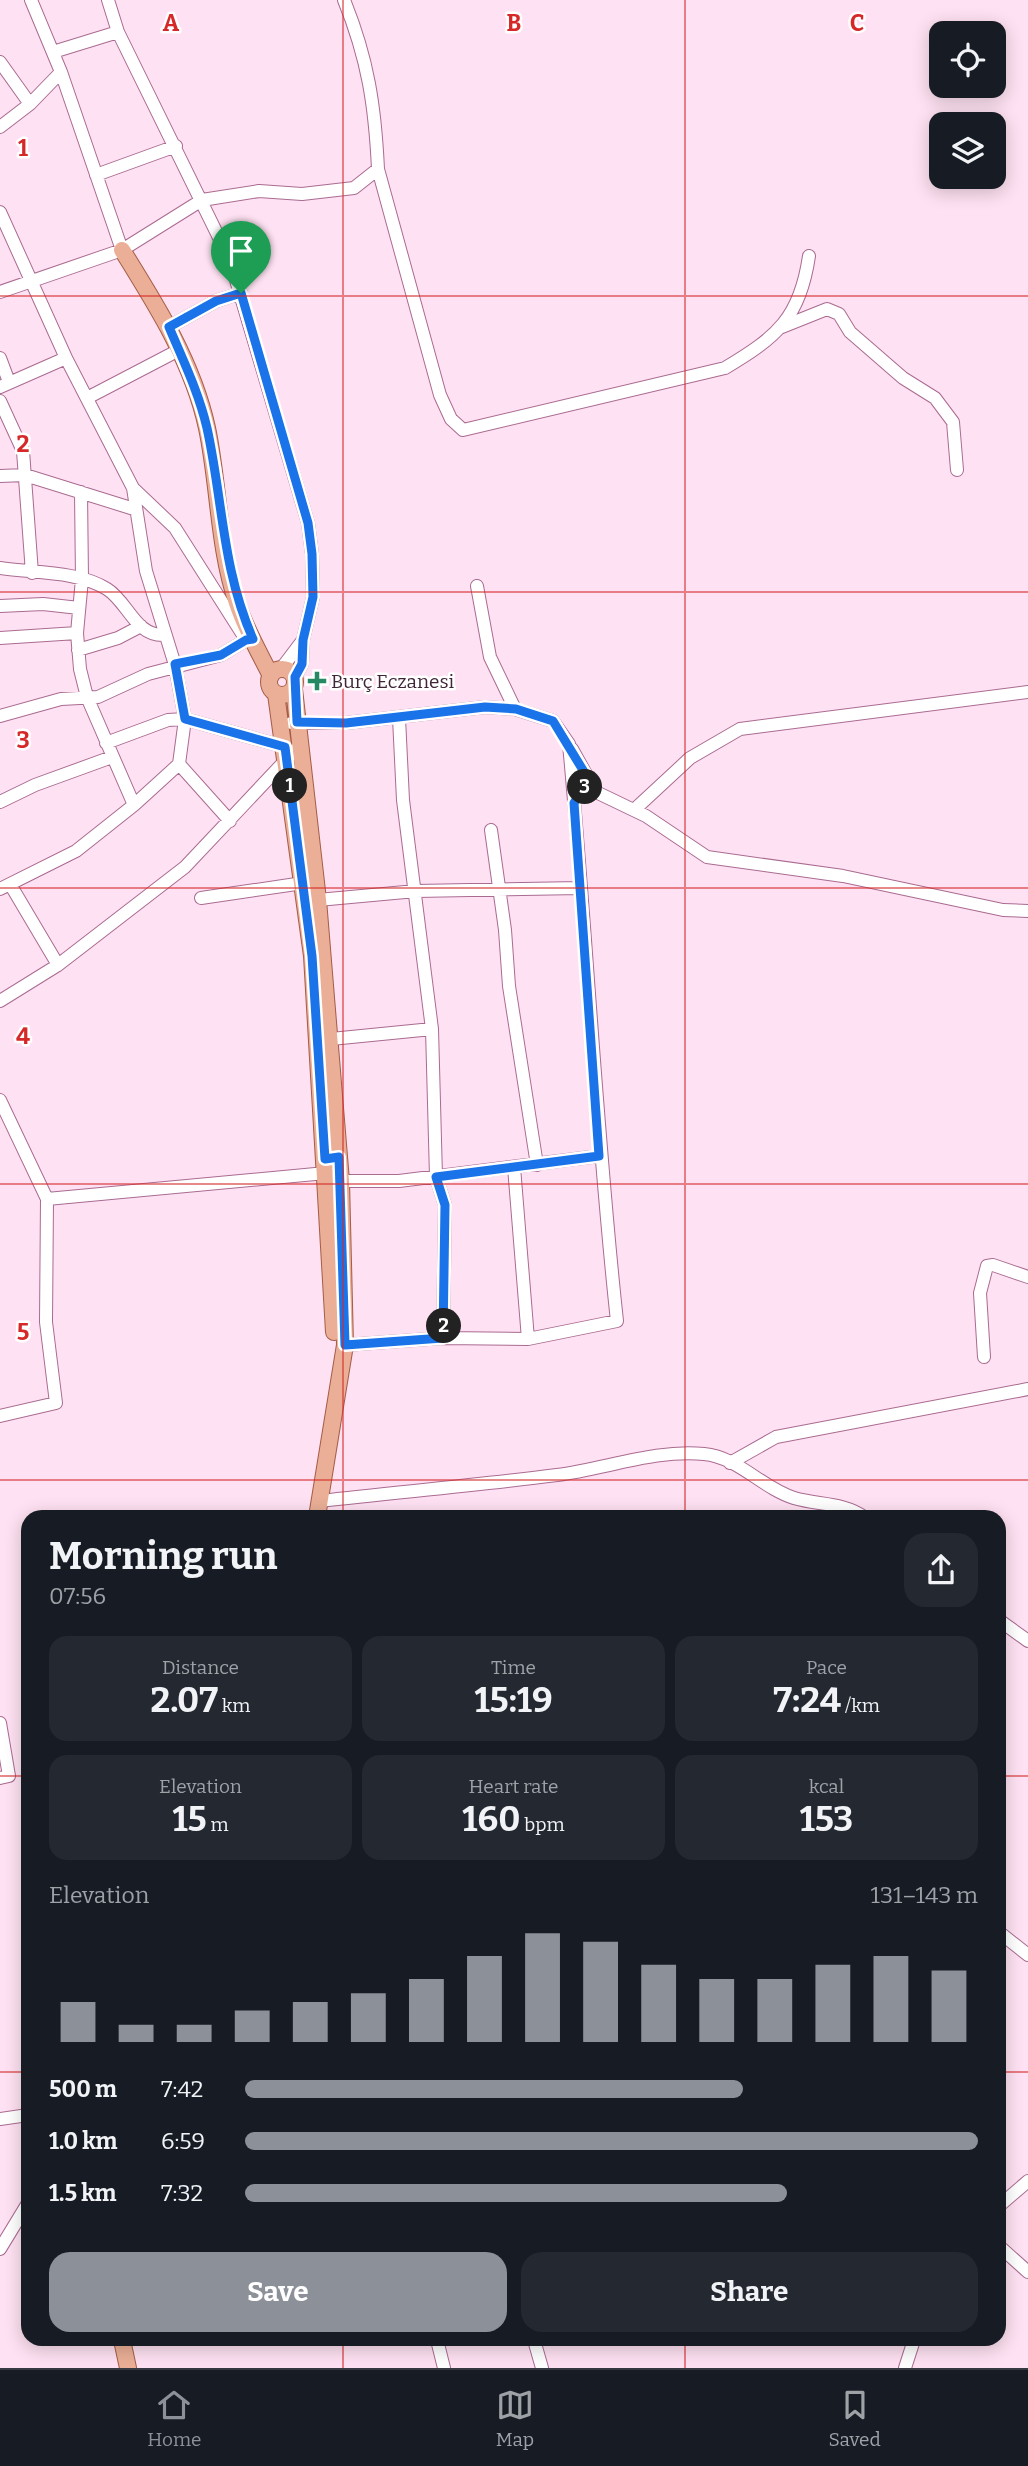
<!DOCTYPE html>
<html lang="en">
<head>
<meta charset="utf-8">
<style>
	body { margin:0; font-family:Bitter,serif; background:#242831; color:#f1f3f6; height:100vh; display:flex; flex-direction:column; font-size:26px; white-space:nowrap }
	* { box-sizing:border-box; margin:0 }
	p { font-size:23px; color:#9ea1a6 }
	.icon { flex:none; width:38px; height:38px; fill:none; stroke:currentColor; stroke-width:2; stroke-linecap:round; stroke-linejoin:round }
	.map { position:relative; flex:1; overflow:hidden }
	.panel { position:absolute; left:21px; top:1510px; width:985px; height:836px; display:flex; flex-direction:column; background:#171b24; border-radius:21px; box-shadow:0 4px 18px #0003 }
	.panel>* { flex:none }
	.fabs { position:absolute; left:929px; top:21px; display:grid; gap:14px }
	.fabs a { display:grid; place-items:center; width:77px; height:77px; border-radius:14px; background:#171b24; box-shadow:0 4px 18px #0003; font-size:35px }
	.pin { position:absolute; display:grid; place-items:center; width:60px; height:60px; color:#fff; margin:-72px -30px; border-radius:50% 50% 50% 0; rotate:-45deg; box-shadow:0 0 7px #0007 }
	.pin .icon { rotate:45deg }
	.km { position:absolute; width:35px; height:35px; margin:-18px; border-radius:50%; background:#222; color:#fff; font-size:19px; line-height:35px; text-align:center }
	.round { display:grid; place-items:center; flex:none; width:74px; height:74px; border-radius:21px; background:#242831 }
	.head { display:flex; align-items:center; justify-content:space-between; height:119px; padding:0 28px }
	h1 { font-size:38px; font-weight:700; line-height:52px }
	.metrics { display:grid; grid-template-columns:repeat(3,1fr); gap:10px; height:119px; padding:7px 28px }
	.metrics div { display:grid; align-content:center; border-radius:18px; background:#242831; text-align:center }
	.metrics b { font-size:35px; font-weight:700 }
	.metrics small { font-size:19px; font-weight:400 }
	.metrics p { font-size:19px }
	.chart { height:196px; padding:14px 28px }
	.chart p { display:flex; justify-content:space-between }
	.chart svg { width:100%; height:126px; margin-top:7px; stroke:#8c9099; stroke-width:6 }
	.primary-button { display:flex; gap:14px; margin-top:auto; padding:14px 28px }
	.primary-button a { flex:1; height:80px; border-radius:21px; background:#8c9099; color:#fff; font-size:28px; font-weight:700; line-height:80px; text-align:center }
	.primary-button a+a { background:#242831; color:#f1f3f6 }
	ul { padding:0 28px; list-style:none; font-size:23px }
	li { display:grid; grid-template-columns:112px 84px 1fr; align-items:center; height:52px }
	li i { height:18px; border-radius:9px; background:#8c9099 }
	.menu { display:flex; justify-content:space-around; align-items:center; height:98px; border-top:2px solid #363941; background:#171b24; font-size:19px; color:#9ea1a6 }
	.menu a { display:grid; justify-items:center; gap:4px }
	.menu .active { color:#8c9099 }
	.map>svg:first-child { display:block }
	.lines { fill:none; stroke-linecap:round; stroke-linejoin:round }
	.minor-casing { stroke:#aa6b91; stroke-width:14 }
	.major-casing { stroke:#a55c47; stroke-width:18 }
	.minor { stroke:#fff; stroke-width:12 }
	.major { stroke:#eaaf96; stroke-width:16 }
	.route-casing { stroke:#fff; stroke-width:14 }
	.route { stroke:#1a73e8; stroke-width:9 }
	.grid { fill:none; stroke:#d62828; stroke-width:2; stroke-opacity:0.55 }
	.poi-dot { fill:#278963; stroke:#fff; stroke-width:2.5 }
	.labels { text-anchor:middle; stroke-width:5; stroke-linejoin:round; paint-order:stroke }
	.poi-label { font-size:19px; fill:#3f2535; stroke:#fff; text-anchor:start }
	.grid-label { font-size:23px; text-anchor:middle; font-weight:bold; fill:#d62828; stroke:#fff; stroke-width:5; stroke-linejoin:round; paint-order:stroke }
</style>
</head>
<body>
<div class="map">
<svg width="1028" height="2368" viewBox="0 0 1028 2368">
	<rect width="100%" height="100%" fill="#fee1f2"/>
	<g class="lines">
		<g class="minor-casing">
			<path id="minor" d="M31,0L61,72L122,250
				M108,0L118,32L230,260L308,523L312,554L313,597L303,640L302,664L295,677
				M53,52L118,32
				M0,62L30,104
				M0,127L30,104L61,72
				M378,169L440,395L451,419L463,430L725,368C777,337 800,318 809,256
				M96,175L176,146
				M0,212L66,358L133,488L146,571L175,665L185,719L179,764L230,821
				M0,292L122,250L202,200L259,191L302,194L354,188L378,169C375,106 368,59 344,0
				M169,327L216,301L241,293
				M782,327L827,309L839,314L850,332L903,378L935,398L953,422L957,470
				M0,358L9,382
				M0,387L66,358
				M87,398L179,350
				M0,401L23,451L32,573
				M0,476L25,475L134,509
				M133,488L175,528L243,635
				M81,492L82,579L77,633L80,669L87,697L134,805
				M0,568C33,573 79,571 107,589C128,602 135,636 164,635
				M477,586L490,657L515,709
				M0,606L43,604L79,608
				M0,638L77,633
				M78,650L118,638L141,626
				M281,669L303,640
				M0,716L61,699L98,697L148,674L221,655L246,640L253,639
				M399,718L403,800L432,1029L436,1177L445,1205L443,1338
				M291,723H346L485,707L515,709L553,721L569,744C587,937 596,1129 617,1321L528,1339L514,1167
				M106,743L168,720L185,719L285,747
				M572,749L596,792L646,816L707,857L843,876L1003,910L1028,911
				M0,802L35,785L112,757
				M634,810L690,758L740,729L1028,692
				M491,830L505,930L509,986L537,1165
				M10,884L58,965
				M0,889L76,851L134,805L179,764
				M201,898L303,883
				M318,900L416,891L580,888
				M0,1001L58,965L185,867L299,746
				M331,1039L432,1029
				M0,1100L47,1199
				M341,1181H399L599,1156
				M345,1345L443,1338L528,1339
				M984,1357L980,1293L987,1266L993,1265L1028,1277
				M0,1416L56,1403L46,1322L47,1199L326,1173
				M730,1463L776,1437L1028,1389
				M320,1501C399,1492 479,1485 557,1475C605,1469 656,1449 704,1454C738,1457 762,1488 794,1498C817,1505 843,1502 864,1517
				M999,1620L1028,1641
				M0,1723L9,1776L0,1778
				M999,1932L1028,1955
				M0,2119L28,2115
				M999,2206L1028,2181
				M999,2246L1028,2272
				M0,2249L28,2203
				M437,2340L444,2368
				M534,2340L542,2368
				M905,2368L914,2340"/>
		</g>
		<g class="major-casing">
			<path id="major" d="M122,250C157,306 193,363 207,428C219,485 218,547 237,603C245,628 259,652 271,676
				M269 682a13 13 0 1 1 26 0a13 13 0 1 1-26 0Z
				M294,689L318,900L341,1181L345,1345L317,1517
				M276,694L312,956L334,1332
				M122,2340L128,2368"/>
		</g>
		<use href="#minor" class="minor"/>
		<use href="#major" class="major"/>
	</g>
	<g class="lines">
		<g class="route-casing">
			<path id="route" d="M241,293L308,523L312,554L313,597L303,640L302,664L295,677L297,722L346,723L485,707L516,709L553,721L589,780L574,803L599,1156L436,1177L445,1205L443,1338L345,1345L339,1157L325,1159L312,956L285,747L185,719L175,664L221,655L246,640L253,639C222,569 223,501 207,428C199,393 183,360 169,327L216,301Z"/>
		</g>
		<use href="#route" class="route"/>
	</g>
	<path class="grid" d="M343,0V1517M685,0V1517M0,296H1028M0,592H1028M0,888H1028M0,1184H1028M0,1480H1028M0,1776H28M999,1776H1028M0,2072H28M999,2072H1028M343,2340V2368M685,2340V2368"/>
	<path class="poi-dot" d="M313.5 670.5h7v7h7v7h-7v7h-7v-7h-7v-7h7z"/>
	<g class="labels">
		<g class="poi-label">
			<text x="331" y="688">Burç Eczanesi</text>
		</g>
	</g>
	<g class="grid-label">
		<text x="171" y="31">A</text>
		<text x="514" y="31">B</text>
		<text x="857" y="31">C</text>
		<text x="23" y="156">1</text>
		<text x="23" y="452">2</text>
		<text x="23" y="748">3</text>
		<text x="23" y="1044">4</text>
		<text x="23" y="1340">5</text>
	</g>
</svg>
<div class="fabs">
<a><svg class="icon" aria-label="locate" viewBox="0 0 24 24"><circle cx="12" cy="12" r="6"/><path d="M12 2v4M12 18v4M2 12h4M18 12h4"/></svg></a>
<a><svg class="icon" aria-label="layers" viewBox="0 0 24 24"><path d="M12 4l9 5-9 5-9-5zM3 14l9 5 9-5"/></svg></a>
</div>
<div class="pin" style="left:241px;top:293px;background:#1e9e55"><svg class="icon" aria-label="arrive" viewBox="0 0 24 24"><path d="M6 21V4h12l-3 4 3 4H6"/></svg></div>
<b class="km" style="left:290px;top:786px">1</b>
<b class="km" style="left:444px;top:1326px">2</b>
<b class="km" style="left:585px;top:787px">3</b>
<section class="panel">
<div class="head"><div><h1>Morning run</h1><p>07:56</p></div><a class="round"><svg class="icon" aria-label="share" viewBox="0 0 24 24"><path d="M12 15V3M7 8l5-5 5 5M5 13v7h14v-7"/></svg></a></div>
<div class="metrics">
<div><p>Distance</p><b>2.07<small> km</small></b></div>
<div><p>Time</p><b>15:19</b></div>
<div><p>Pace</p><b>7:24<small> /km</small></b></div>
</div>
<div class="metrics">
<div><p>Elevation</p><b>15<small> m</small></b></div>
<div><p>Heart rate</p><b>160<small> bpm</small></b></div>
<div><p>kcal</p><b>153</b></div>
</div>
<div class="chart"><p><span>Elevation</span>131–143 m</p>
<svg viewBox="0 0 160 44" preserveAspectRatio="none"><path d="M5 44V30M15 44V38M25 44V38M35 44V33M45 44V30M55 44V27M65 44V22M75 44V14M85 44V6M95 44V9M105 44V17M115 44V22M125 44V22M135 44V17M145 44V14M155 44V19"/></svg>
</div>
<ul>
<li><b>500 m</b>7:42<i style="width:68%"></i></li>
<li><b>1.0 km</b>6:59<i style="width:100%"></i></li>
<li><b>1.5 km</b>7:32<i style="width:74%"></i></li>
</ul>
<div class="primary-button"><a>Save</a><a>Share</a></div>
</section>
</div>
<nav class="menu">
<a class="active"><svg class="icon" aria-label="home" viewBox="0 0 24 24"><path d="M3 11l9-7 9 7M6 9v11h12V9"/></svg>Home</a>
<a><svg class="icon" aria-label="map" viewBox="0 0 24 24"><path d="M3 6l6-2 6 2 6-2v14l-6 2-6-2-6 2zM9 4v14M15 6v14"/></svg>Map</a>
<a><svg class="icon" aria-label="saved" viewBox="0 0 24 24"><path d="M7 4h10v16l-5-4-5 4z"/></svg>Saved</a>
</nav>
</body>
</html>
